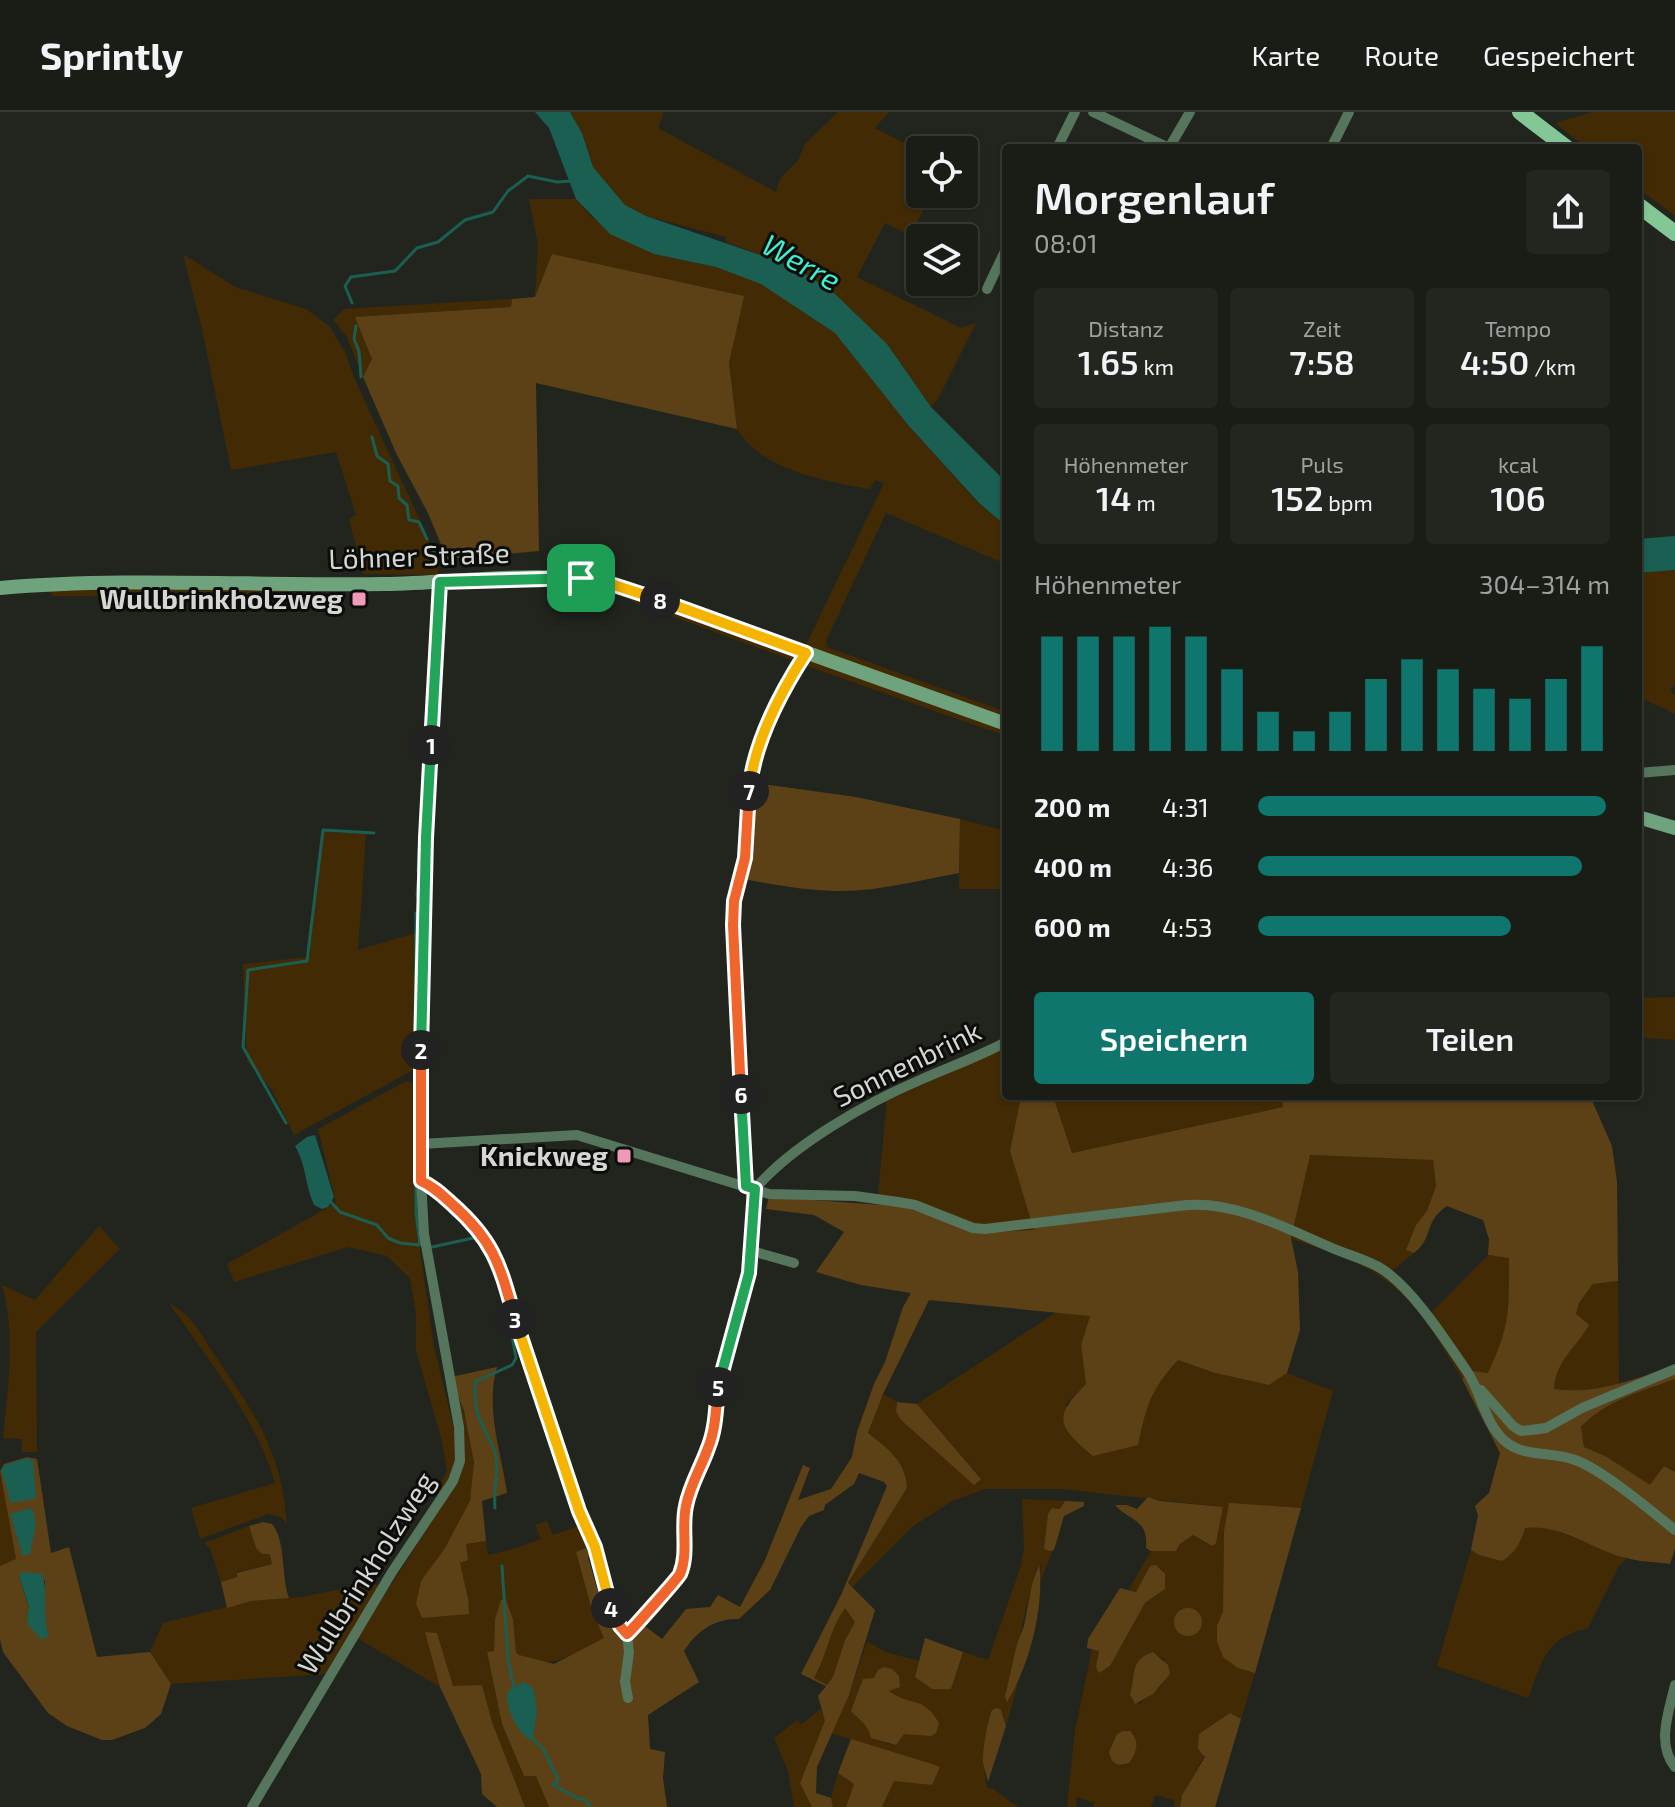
<!DOCTYPE html>
<html lang="de">
<head>
<meta charset="utf-8">
<style>
	body { margin:0; font-family:"Exo 2",sans-serif; background:#23251f; color:#f1f3f6; height:100vh; display:flex; flex-direction:column; font-size:30px; white-space:nowrap }
	* { box-sizing:border-box; margin:0 }
	p { font-size:26px; color:#9fa1a1 }
	.icon { flex:none; width:44px; height:44px; fill:none; stroke:currentColor; stroke-width:2; stroke-linecap:round; stroke-linejoin:round }
	.map { position:relative; flex:1; overflow:hidden }
	.drawer { position:absolute; left:1002px; top:32px; width:640px; height:956px; display:flex; flex-direction:column; background:#1a1c16; border-radius:8px; box-shadow:0 2px 6px #0004,0 0 0 2px #383a35 }
	.drawer>* { flex:none }
	.fabs { position:absolute; left:906px; top:24px; display:grid; gap:16px }
	.fabs a { display:grid; place-items:center; width:72px; height:72px; border-radius:8px; background:#1a1c16; box-shadow:0 2px 6px #0004,0 0 0 2px #383a35; font-size:40px }
	.pin { position:absolute; display:grid; place-items:center; width:68px; height:68px; color:#fff; margin:-34px; border-radius:16px; box-shadow:0 4px 12px #0006 }
	.km { position:absolute; width:40px; height:40px; margin:-20px; border-radius:50%; background:#222; color:#fff; font-size:22px; line-height:40px; text-align:center }
	.round { display:grid; place-items:center; flex:none; width:84px; height:84px; border-radius:8px; background:#23251f }
	.headline { display:flex; align-items:center; justify-content:space-between; height:136px; padding:0 32px }
	h1 { font-size:44px; font-weight:600; line-height:60px }
	.figures { display:grid; grid-template-columns:repeat(3,1fr); gap:12px; height:136px; padding:8px 32px }
	.figures div { display:grid; align-content:center; border-radius:8px; background:#23251f; text-align:center }
	.figures b { font-size:34px; font-weight:600 }
	.figures small { font-size:22px; font-weight:400 }
	.figures p { font-size:22px }
	.chart { height:224px; padding:16px 32px }
	.chart p { display:flex; justify-content:space-between }
	.chart svg { width:100%; height:144px; margin-top:8px; stroke:#0f766e; stroke-width:6 }
	.cta { display:flex; gap:16px; margin-top:auto; padding:16px 32px }
	.cta a { flex:1; height:92px; border-radius:8px; background:#0f766e; color:#fff; font-size:32px; font-weight:600; line-height:92px; text-align:center }
	.cta a+a { background:#23251f; color:#f1f3f6 }
	ul { padding:0 32px; list-style:none; font-size:26px }
	li { display:grid; grid-template-columns:128px 96px 1fr; align-items:center; height:60px }
	li i { height:20px; border-radius:10px; background:#0f766e }
	header { display:flex; align-items:center; gap:48px; box-sizing:border-box; height:112px; padding:0 40px; background:#1a1c16; border-bottom:2px solid #383a35 }
	header strong { font-size:38px }
	nav { display:flex; gap:44px; margin-inline-start:auto; font-size:28px }
	.map>svg:first-child { display:block }
	.green { fill:#422b04; fill-rule:evenodd }
	.forest { fill:#5d4116; fill-rule:evenodd }
	.water { fill:#1a5f52 }
	.lines { fill:none; stroke-linecap:round; stroke-linejoin:round }
	.stream { stroke:#1a5f52; stroke-width:3 }
	.minor { stroke:#55755d; stroke-width:10 }
	.secondary { stroke:#6fa37d; stroke-width:14 }
	.primary { stroke:#83c796; stroke-width:16 }
	.split-1-casing { stroke:#fff; stroke-width:16 }
	.split-2-casing { stroke:#fff; stroke-width:16 }
	.split-3-casing { stroke:#fff; stroke-width:16 }
	.split-4-casing { stroke:#fff; stroke-width:16 }
	.split-5-casing { stroke:#fff; stroke-width:16 }
	.split-6-casing { stroke:#fff; stroke-width:16 }
	.split-7-casing { stroke:#fff; stroke-width:16 }
	.split-8-casing { stroke:#fff; stroke-width:16 }
	.split-9-casing { stroke:#fff; stroke-width:16 }
	.split-1 { stroke:#22a559; stroke-width:10 }
	.split-2 { stroke:#22a559; stroke-width:10 }
	.split-3 { stroke:#f0652b; stroke-width:10 }
	.split-4 { stroke:#f5b400; stroke-width:10 }
	.split-5 { stroke:#f0652b; stroke-width:10 }
	.split-6 { stroke:#22a559; stroke-width:10 }
	.split-7 { stroke:#f0652b; stroke-width:10 }
	.split-8 { stroke:#f5b400; stroke-width:10 }
	.split-9 { stroke:#f5b400; stroke-width:10 }
	.poi-dot { fill:#f09ab7; stroke:#0c0d0a; stroke-width:3 }
	.labels { text-anchor:middle; stroke-width:6; stroke-linejoin:round; paint-order:stroke }
	.street-label { font-size:28px; fill:#d5d7d3; stroke:#0c0d0a }
	.poi-label { font-size:28px; font-weight:bold; fill:#d5d7d3; stroke:#0c0d0a; text-anchor:end }
	.water-label { font-size:30px; font-style:italic; fill:#3df2d3; stroke:#0c0d0a }
</style>
</head>
<body>
<header>
<strong>Sprintly</strong>
<nav><a>Karte</a><a>Route</a><a>Gespeichert</a></nav>
</header>
<div class="map">
<svg width="1675" height="1695" viewBox="0 0 1675 1695">
	<rect width="100%" height="100%" fill="#22251e"/>
	<path class="green" d="M570,0H664L658,16L776,80L780,67L798,48L805,32L838,0H889L875,16L920,39V82H932L910,123L885,111L857,165L961,216L976,211L938,287L931,295L887,232L772,147L726,130V125L646,104L625,93L593,55L582,21Z
		M1592,0H1675V104L1638,76V36H1587L1555,11Z
		M529,87H576L592,106L654,142L716,155L761,172L835,221L908,313L978,391L1006,414V452L886,401L826,529L827,535L1006,600V606L805,535L884,371L875,368L870,377C828,370 761,358 737,317L729,251L743,184L552,142L535,185L538,133Z
		M183,142L235,175L306,197L330,215L345,240L355,268L424,417L438,451L439,463L363,462L349,407L356,403L336,340L231,358L202,217Z
		M512,187L511,195L356,205L372,247L363,265L347,225L333,208L344,197Z
		M1675,458V572L1670,579L1675,583V602C1663,595 1649,592 1638,583V461Z
		M52,477L292,478L295,482L292,485L53,484L50,480Z
		M633,484L793,541L795,547L794,549L636,491L630,487Z
		M814,549L1006,617V624L804,553Z
		M960,707L1006,719L1002,777H959Z
		M323,720L366,722L358,838L415,821L413,958L294,1023L272,978L247,949L243,852L309,845Z
		M1675,885V928L1638,925V886Z
		M1006,934V984H1021L1010,1039L1035,1118L972,1121L897,1094L877,1093L887,987Z
		M406,969L414,971V1096L434,1235L458,1334L457,1351L441,1382L437,1380L447,1359L442,1329L416,1239V1201L410,1166L387,1144L348,1135L234,1170L227,1152L336,1091L318,1017Z
		M1076,984H1281L1283,995L1072,1041L1054,990Z
		M1309,1043L1433,1048L1436,1074L1427,1100L1416,1114L1407,1138L1414,1141L1393,1158L1431,1201L1488,1143L1509,1145V1205L1504,1228L1488,1261L1473,1259L1462,1267C1442,1234 1422,1197 1392,1173C1363,1149 1326,1138 1291,1127Z
		M99,1114L120,1137L36,1220L37,1340H22V1327L3,1326C8,1277 16,1221 2,1173L35,1188Z
		M1618,1169L1619,1273L1580,1279L1554,1278V1262L1567,1241L1579,1191L1593,1172Z
		M169,1191C195,1205 200,1222 216,1245C256,1304 281,1338 287,1412L281,1405L268,1402L200,1427L191,1396L275,1371C255,1303 208,1248 169,1191Z
		M1058,1199L1090,1204L1081,1233L1086,1272L1065,1293L1138,1332C1147,1292 1150,1279 1178,1248L1215,1261L1268,1273L1287,1261L1333,1279L1301,1396L1229,1392L1224,1419L1223,1500L1217,1513L1238,1556L1255,1561L1241,1607L1229,1601L1182,1683L1180,1695H1175L1174,1688L1155,1683L1151,1695H1094V1691L1077,1685L1076,1695H1067L1075,1618L1092,1538H1100L1097,1546L1110,1554L1145,1491L1159,1482L1161,1456L1150,1454L1136,1480L1129,1477L1151,1439H1176L1180,1432L1193,1423L1206,1432L1216,1431L1223,1395L1062,1377H985L952,1389L912,1415L852,1475L848,1472L907,1376C906,1349 888,1337 868,1322L883,1282L897,1290L896,1299L900,1307L981,1366L917,1292ZM1152,1540L1164,1547L1166,1567L1158,1577L1139,1592L1130,1582C1136,1565 1130,1547 1152,1540Z
		M451,1265C466,1303 481,1347 470,1388C462,1415 437,1447 421,1469L468,1486L460,1451L466,1432L486,1429L488,1443L513,1437L541,1427L535,1413L547,1409L553,1423L580,1414L591,1434L576,1441L591,1495L605,1526C578,1539 543,1565 516,1540L513,1507L506,1489L495,1507L494,1539L487,1541L502,1612L524,1664L536,1663L549,1695H525L492,1610L482,1573L453,1575L437,1521H426L440,1575L357,1526L459,1367L463,1355Z
		M1675,1267V1360L1664,1354L1650,1374L1607,1345L1584,1335L1581,1315C1605,1289 1642,1279 1675,1267Z
		M1,1345L0,1359L16,1448L0,1454V1347Z
		M1022,1387L1065,1389L1060,1397L1052,1396L1044,1433L1050,1439L1053,1438L1039,1472L1041,1454L1037,1453C1025,1497 1017,1541 1005,1585L1018,1572L1006,1614L1003,1602L989,1604L983,1651L987,1676L993,1677L1018,1695H882L894,1668L932,1673L929,1651L830,1621L849,1583L867,1530L889,1541L919,1549L915,1565L951,1577L963,1540L988,1548L1021,1454L1024,1435ZM874,1566L900,1587L904,1622L895,1633C875,1632 872,1613 856,1605C855,1585 857,1577 874,1566Z
		M249,1414L256,1436L271,1442L272,1452L237,1460L238,1465L221,1470L210,1436L204,1431Z
		M1537,1415L1551,1417L1627,1446L1619,1454L1588,1516C1545,1526 1543,1548 1528,1586L1437,1554L1471,1438L1479,1443L1502,1448C1515,1441 1521,1431 1525,1416Z
		M373,1471L380,1474L325,1562L171,1572L150,1540L163,1511L251,1489L301,1485Z
		M845,1495L855,1510L845,1528L833,1565L827,1573L814,1567L820,1555L832,1516Z
		M820,1597L826,1609L800,1671L812,1695H794L788,1659L774,1626L798,1608L801,1613Z
		M838,1661L854,1672L846,1695H833L831,1686Z"/>
	<path class="forest" d="M552,142L744,184L729,251L737,317L536,271L539,439L447,447L428,401L397,343L363,265L372,247L355,205L511,195L512,187L535,185Z
		M755,671L856,685L960,707L959,761C919,768 877,780 836,779C805,778 774,773 744,767Z
		M1021,984H1053L1072,1041L1283,995L1281,984H1590L1612,1034L1617,1070L1618,1169L1593,1172L1579,1191L1576,1202L1589,1213C1576,1236 1555,1249 1554,1277C1597,1283 1635,1267 1675,1253V1267C1642,1279 1605,1289 1581,1315L1584,1335L1607,1345L1650,1373L1664,1354L1675,1360V1437L1670,1452C1656,1450 1640,1450 1626,1446C1593,1438 1560,1411 1525,1416C1521,1431 1515,1441 1502,1449L1479,1443L1471,1438L1478,1403L1475,1394L1489,1381L1500,1341L1462,1267L1473,1259L1488,1261C1511,1213 1509,1196 1509,1146L1488,1143L1489,1127L1483,1108L1447,1094C1423,1110 1434,1126 1414,1141L1406,1138L1416,1113L1427,1099L1436,1074L1433,1048L1310,1043L1291,1126L1298,1160L1300,1218L1287,1261L1269,1273L1215,1261L1178,1248C1150,1279 1147,1292 1138,1333L1093,1344C1058,1314 1052,1306 1086,1272L1081,1233L1090,1204L929,1188L883,1282L868,1321C888,1337 906,1349 907,1376L848,1471L875,1498L849,1583L817,1655L816,1681L831,1686L833,1695H812L800,1671L825,1609L818,1584L826,1574L801,1562L841,1483L887,1374L884,1370L859,1361L854,1372L825,1393L824,1398L809,1404L801,1415L770,1478L739,1507C714,1506 696,1520 684,1539L699,1570L648,1603L650,1637L665,1640L663,1666L667,1695H549L536,1664H524L502,1612L487,1540L494,1539L495,1507L501,1488H506L513,1507L516,1540L519,1543L554,1552L604,1526L591,1495L576,1440L591,1434L594,1441L588,1445L606,1508L622,1527L630,1525L642,1512L662,1527L686,1497L710,1495L718,1483L740,1495L765,1448L803,1353L810,1356L798,1388L831,1377L852,1345L857,1320L874,1272L885,1250L903,1195L911,1181L861,1173L816,1160L844,1120L814,1103L766,1097L769,1085L897,1094L931,1103L972,1121L1034,1118L1010,1039ZM845,1496L855,1510L845,1528L833,1565L827,1573L814,1566C827,1544 829,1518 845,1496Z
		M497,1255C485,1297 501,1339 507,1381L482,1389L486,1429L466,1432L468,1448L460,1451L468,1486L469,1502L422,1506L416,1492L421,1469L445,1436L470,1389L474,1350L464,1299L451,1265Z
		M897,1290L917,1292L981,1367L974,1373L900,1307L896,1299Z
		M27,1345L37,1347L51,1441L69,1435L97,1545L150,1540L171,1572L161,1602L145,1616L112,1628H102L67,1614L48,1601L3,1540L0,1527V1454L16,1447L0,1359L4,1352ZM19,1464L45,1469L43,1508L49,1525L27,1504L29,1496Z
		M1148,1385L1160,1389L1223,1395L1216,1431L1212,1434L1193,1423L1180,1432L1176,1439H1151L1146,1436C1149,1407 1129,1409 1115,1393H1127L1137,1397Z
		M1065,1389L1084,1390V1394L1064,1404L1054,1438L1050,1439L1044,1437L1048,1402L1052,1396L1060,1397Z
		M1229,1391L1301,1396L1255,1561L1238,1556L1223,1545L1217,1529V1513L1223,1500L1224,1419Z
		M263,1410L272,1412C286,1428 281,1464 289,1486L251,1489L227,1496L221,1470L237,1465V1461L272,1452L270,1442H262L256,1436L249,1414Z
		M1039,1452C1045,1494 1029,1555 1007,1590L1005,1585L1017,1532L1024,1514L1032,1472Z
		M1156,1453L1165,1462V1477L1145,1491L1110,1554L1099,1561L1096,1555L1099,1539L1087,1536L1088,1527L1120,1476L1136,1480L1150,1454Z
		M1174 1510a14 14 0 1 1 28 0a14 14 0 1 1-28 0Z
		M425,1520L437,1521L453,1574L482,1573L492,1610L525,1695H497L482,1682L481,1662L440,1575Z
		M925,1526L963,1540L951,1577H932L915,1565Z
		M1153,1540L1168,1553L1170,1562L1153,1582L1135,1592L1130,1582C1136,1565 1129,1547 1153,1540Z
		M884,1555L892,1557L899,1564L900,1575L889,1579C912,1596 922,1582 939,1611L936,1621L931,1624L904,1622L896,1633L871,1626C868,1612 860,1609 851,1599L863,1567L874,1566L878,1558Z
		M997,1596L1001,1598L1006,1614L988,1670C987,1664 984,1657 983,1651C982,1641 988,1606 992,1598Z
		M1230,1601L1241,1607L1215,1695H1180L1182,1683L1205,1645L1198,1637L1199,1622Z
		M1123,1619H1130C1140,1629 1137,1640 1129,1651L1118,1653L1112,1649L1109,1640L1117,1622Z
		M851,1627L929,1651L940,1655L932,1673L894,1669L882,1695H846L854,1672L838,1661Z"/>
	<path class="water" d="M535,0H570L582,21L593,55L625,93L646,104L772,147L811,165L836,183L887,232L931,295L1006,370V414L979,391L908,313L835,221L761,172L716,155L654,142L610,122L576,87L549,16Z
		M1675,424V458L1638,461V427Z
		M315,1023L334,1085L328,1095L322,1097L314,1093C305,1073 306,1052 295,1034L307,1025Z
		M28,1346L33,1349L36,1386L11,1391L1,1358L5,1353Z
		M31,1396C41,1416 31,1423 31,1441L23,1444L10,1402Z
		M23,1460L42,1462C49,1482 41,1503 49,1525L41,1527L28,1513L27,1504L29,1495L19,1464Z
		M524,1570L534,1577L537,1599L533,1626L529,1628C516,1618 504,1594 508,1579Z"/>
	<g class="lines">
		<path class="stream" d="M352,191L345,174L351,165L395,159L417,136L438,130L465,108L493,100L508,79L528,64L557,70L572,69
			M356,214L354,227L359,239L361,265
			M372,325L377,344L388,352L390,369L398,374L399,386L407,393L409,408L419,410L427,427
			M431,434L439,452
			M432,509L433,494
			M431,543L432,524
			M429,572L430,556
			M427,601L429,584
			M426,628L427,607
			M424,656L425,638
			M421,712L422,700
			M418,759L419,738
			M417,784L418,769
			M415,951L416,801
			M286,1011L243,935L248,858L307,849L323,718L374,721
			M329,1088L340,1100L377,1113L388,1126L400,1131L420,1133L416,1100L415,970
			M432,1135L478,1125
			M495,1396C493,1378 499,1362 496,1344C493,1333 488,1325 483,1315C475,1301 475,1286 475,1270L512,1253L516,1246L511,1218
			M502,1454L508,1546L514,1576
			M531,1625L544,1638L557,1665V1670L553,1673L577,1686L586,1688L590,1695"/>
		<path class="minor" d="M1093,0L1169,36L1190,0
			M1057,36L1075,0
			M1331,36L1349,0
			M987,177L1006,137
			M1638,661L1675,658
			M421,1032L577,1023L769,1082L855,1084L898,1090L915,1093L973,1116L985,1117L1187,1093C1236,1089 1287,1117 1332,1136C1348,1143 1368,1148 1382,1157C1414,1178 1446,1229 1468,1261C1482,1282 1485,1313 1506,1330C1526,1346 1551,1339 1575,1348C1603,1358 1650,1398 1675,1418
			M421,1069C454,1085 483,1117 497,1149L579,1399L595,1435L612,1499L620,1514L627,1522L629,1540L625,1570L628,1586
			M746,1074L733,846L734,789L745,746L749,671L755,648L775,595L806,541
			M755,1077C792,1033 868,990 920,968C949,955 978,945 1006,930
			M752,1139L794,1151
			M1481,1278L1513,1314L1521,1319L1531,1318L1546,1316L1582,1296L1675,1257
			M627,1522L655,1489L673,1473L680,1461L683,1447V1407L686,1390L694,1366L709,1335L719,1267L749,1161L755,1077
			M1675,1573C1669,1599 1656,1632 1675,1655
			M252,1695L392,1460L453,1369L460,1349L459,1315L424,1122L421,1069V881L426,726L440,470"/>
		<path class="secondary" d="M0,476C127,465 256,474 384,472C463,471 548,455 626,476L1006,612
			M1638,705L1675,716"/>
		<path class="primary" d="M1520,0L1567,36
			M1638,93L1675,121"/>
	</g>
	<g class="lines">
		<g class="split-1-casing">
			<path id="split-1" d="M431,633L440,470L581,466"/>
		</g>
		<g class="split-2-casing">
			<path id="split-2" d="M421,938L426,726L431,633"/>
		</g>
		<g class="split-3-casing">
			<path id="split-3" d="M421,938V1069C434,1075 442,1083 452,1092C495,1130 500,1154 515,1207"/>
		</g>
		<g class="split-4-casing">
			<path id="split-4" d="M515,1207L579,1399L595,1435L611,1496"/>
		</g>
		<g class="split-5-casing">
			<path id="split-5" d="M611,1496L620,1514L627,1522C631,1519 678,1466 680,1462C689,1441 681,1416 686,1394C690,1373 701,1356 708,1336C716,1317 716,1295 718,1275"/>
		</g>
		<g class="split-6-casing">
			<path id="split-6" d="M718,1275L749,1161L755,1077L746,1074L741,982"/>
		</g>
		<g class="split-7-casing">
			<path id="split-7" d="M741,982L733,813L734,789L745,746L749,679"/>
		</g>
		<g class="split-8-casing">
			<path id="split-8" d="M660,488L806,541C780,581 754,630 749,679"/>
		</g>
		<g class="split-9-casing">
			<path id="split-9" d="M581,466L614,473L660,488"/>
		</g>
		<use href="#split-1" class="split-1"/>
		<use href="#split-2" class="split-2"/>
		<use href="#split-3" class="split-3"/>
		<use href="#split-4" class="split-4"/>
		<use href="#split-5" class="split-5"/>
		<use href="#split-6" class="split-6"/>
		<use href="#split-7" class="split-7"/>
		<use href="#split-8" class="split-8"/>
		<use href="#split-9" class="split-9"/>
	</g>
	<g class="poi-dot">
		<rect x="351" y="479" width="16" height="16" rx="4"/>
		<rect x="616" y="1036" width="16" height="16" rx="4"/>
	</g>
	<g class="labels">
		<g class="street-label">
			<text transform="translate(419 444) rotate(-2)" y="10">Löhner Straße</text>
			<text transform="translate(907 952) rotate(-26)" y="10">Sonnenbrink</text>
			<text transform="translate(366 1461) rotate(-58)" y="10">Wullbrinkholzweg</text>
		</g>
		<g class="poi-label">
			<text x="343" y="497">Wullbrinkholzweg</text>
			<text x="608" y="1054">Knickweg</text>
		</g>
		<g class="water-label">
			<text transform="translate(801 151) rotate(29)" y="10">Werre</text>
		</g>
	</g>
</svg>
<div class="fabs">
<a><svg class="icon" aria-label="locate" viewBox="0 0 24 24"><circle cx="12" cy="12" r="6"/><path d="M12 2v4M12 18v4M2 12h4M18 12h4"/></svg></a>
<a><svg class="icon" aria-label="layers" viewBox="0 0 24 24"><path d="M12 4l9 5-9 5-9-5zM3 14l9 5 9-5"/></svg></a>
</div>
<div class="pin" style="left:581px;top:466px;background:#1e9e55"><svg class="icon" aria-label="arrive" viewBox="0 0 24 24"><path d="M6 21V4h12l-3 4 3 4H6"/></svg></div>
<b class="km" style="left:431px;top:633px">1</b>
<b class="km" style="left:421px;top:938px">2</b>
<b class="km" style="left:515px;top:1207px">3</b>
<b class="km" style="left:611px;top:1496px">4</b>
<b class="km" style="left:718px;top:1275px">5</b>
<b class="km" style="left:741px;top:982px">6</b>
<b class="km" style="left:749px;top:679px">7</b>
<b class="km" style="left:660px;top:488px">8</b>
<section class="drawer">
<div class="headline"><div><h1>Morgenlauf</h1><p>08:01</p></div><a class="round"><svg class="icon" aria-label="share" viewBox="0 0 24 24"><path d="M12 15V3M7 8l5-5 5 5M5 13v7h14v-7"/></svg></a></div>
<div class="figures">
<div><p>Distanz</p><b>1.65<small> km</small></b></div>
<div><p>Zeit</p><b>7:58</b></div>
<div><p>Tempo</p><b>4:50<small> /km</small></b></div>
</div>
<div class="figures">
<div><p>Höhenmeter</p><b>14<small> m</small></b></div>
<div><p>Puls</p><b>152<small> bpm</small></b></div>
<div><p>kcal</p><b>106</b></div>
</div>
<div class="chart"><p><span>Höhenmeter</span>304–314 m</p>
<svg viewBox="0 0 160 44" preserveAspectRatio="none"><path d="M5 44V9M15 44V9M25 44V9M35 44V6M45 44V9M55 44V19M65 44V32M75 44V38M85 44V32M95 44V22M105 44V16M115 44V19M125 44V25M135 44V28M145 44V22M155 44V12"/></svg>
</div>
<ul>
<li><b>200 m</b>4:31<i style="width:99%"></i></li>
<li><b>400 m</b>4:36<i style="width:92%"></i></li>
<li><b>600 m</b>4:53<i style="width:72%"></i></li>
</ul>
<div class="cta"><a>Speichern</a><a>Teilen</a></div>
</section>
</div>
</body>
</html>
